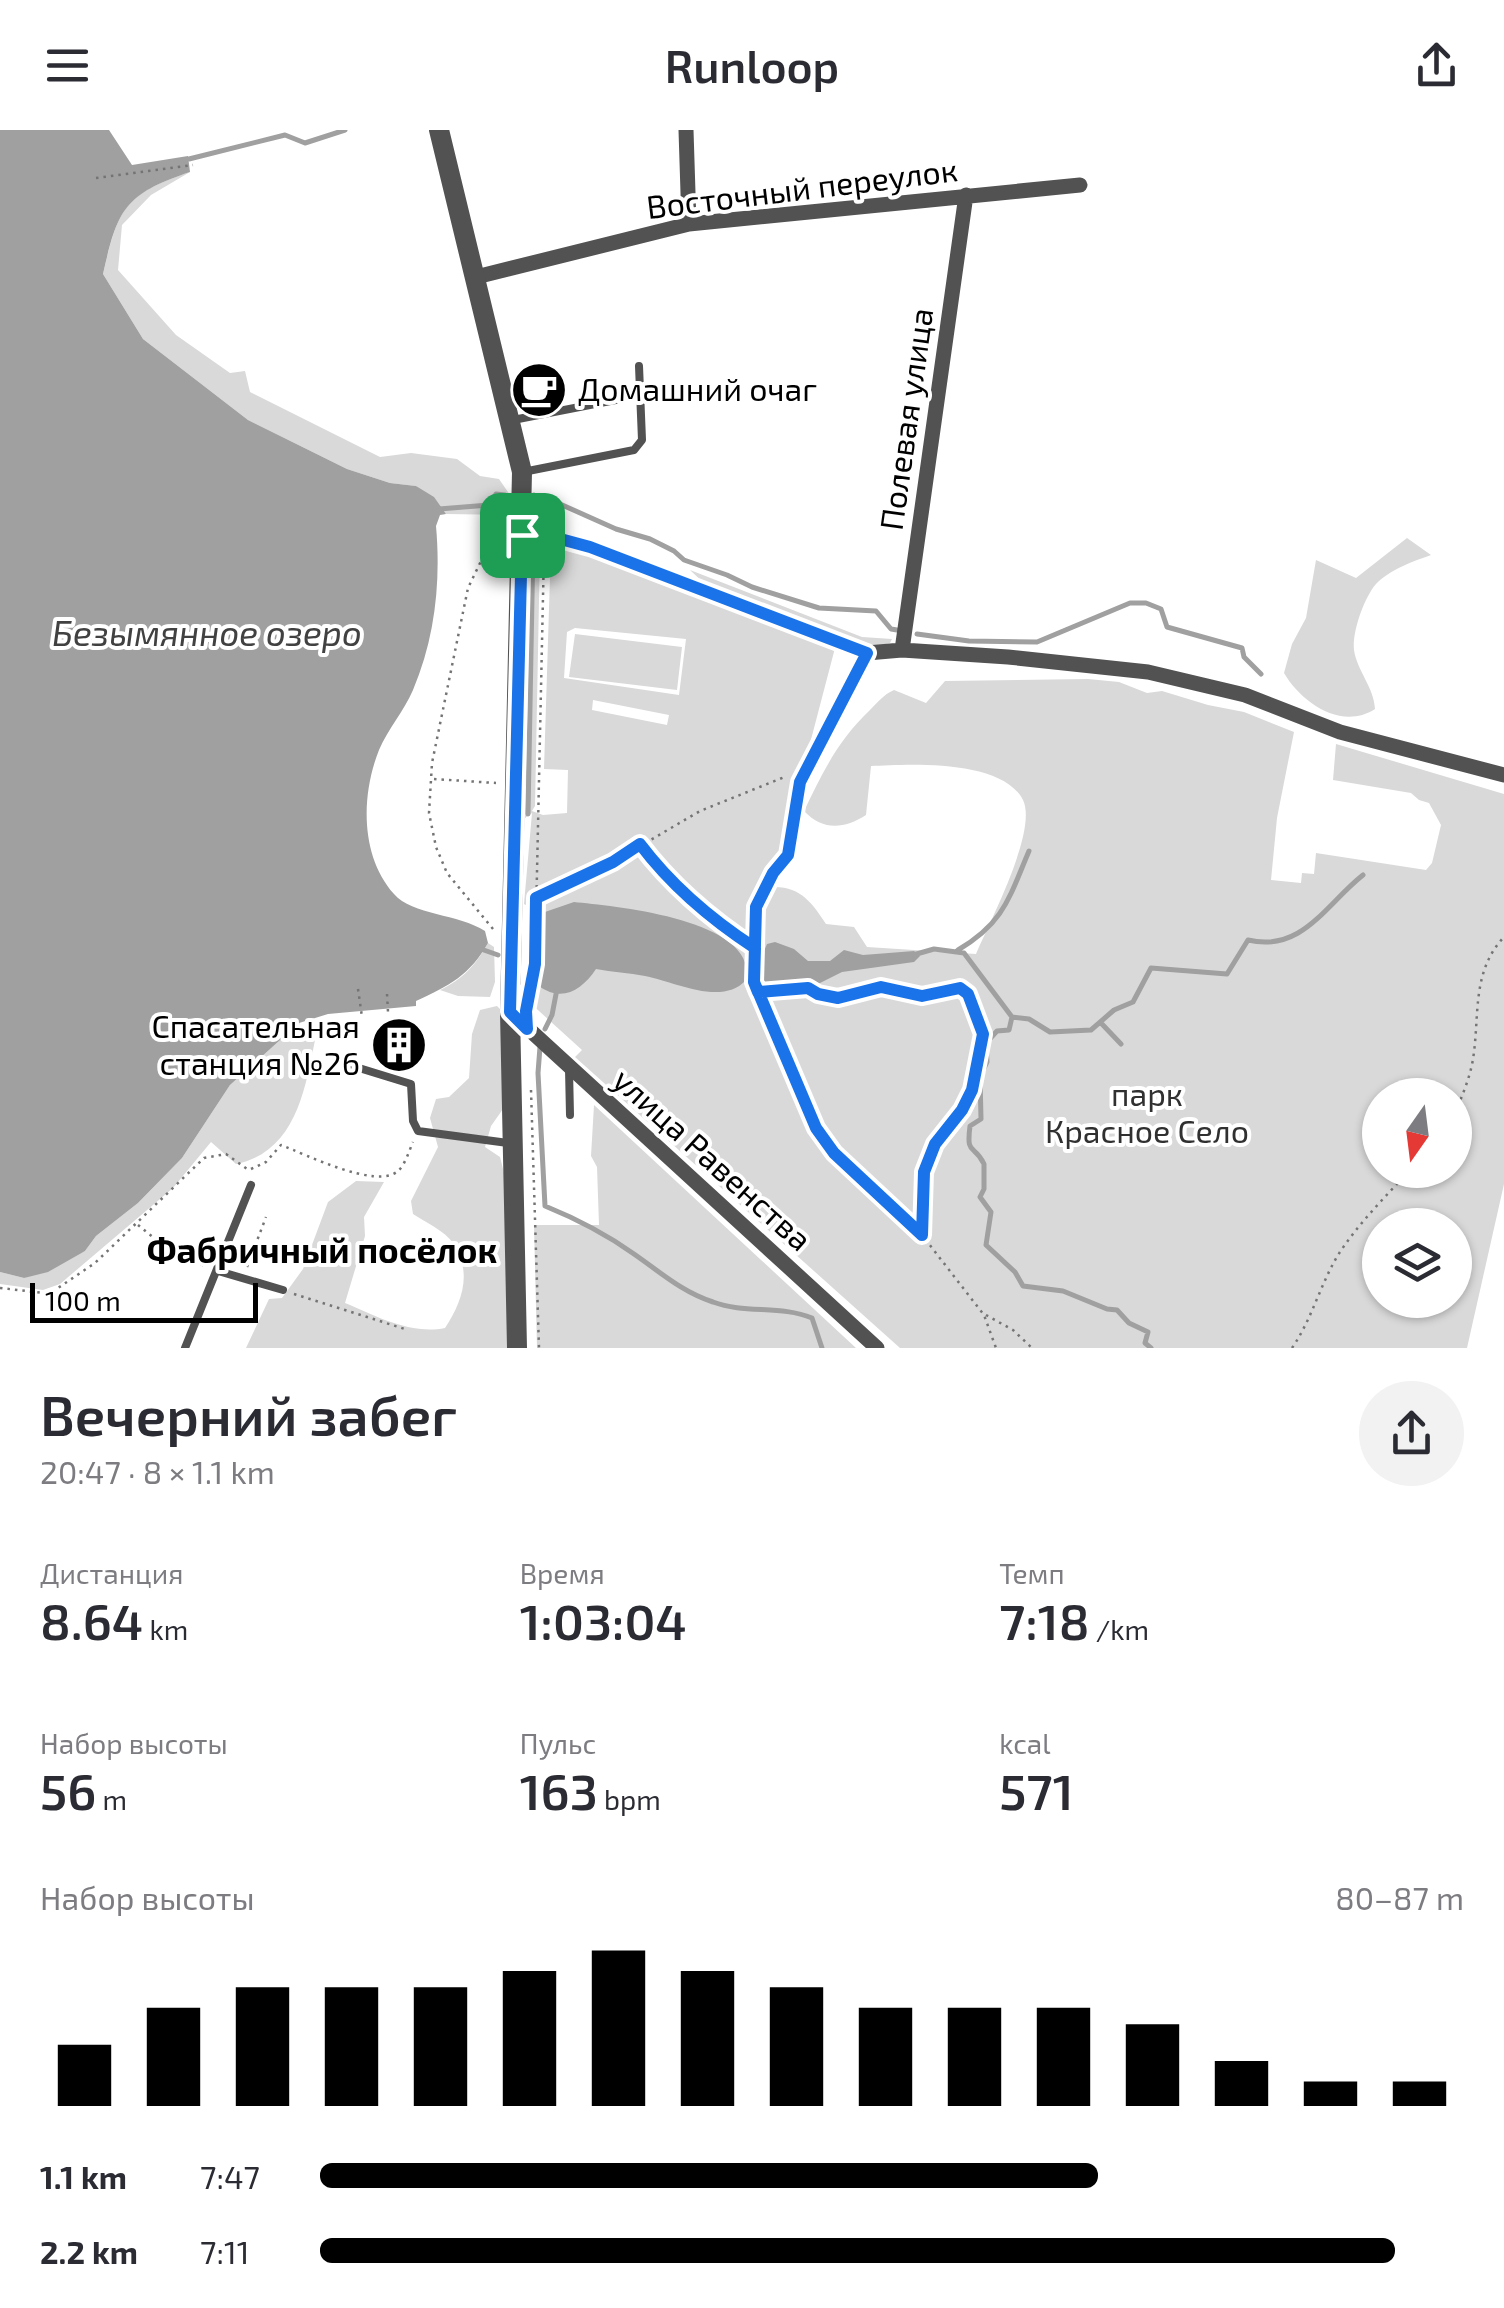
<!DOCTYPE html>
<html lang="ru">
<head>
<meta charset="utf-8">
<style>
	body { margin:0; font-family:"Exo 2",sans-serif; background:#f2f2f3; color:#2b2b33; height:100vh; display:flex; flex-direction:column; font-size:38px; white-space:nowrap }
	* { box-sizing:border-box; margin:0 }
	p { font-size:32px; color:#7c7c81 }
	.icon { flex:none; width:55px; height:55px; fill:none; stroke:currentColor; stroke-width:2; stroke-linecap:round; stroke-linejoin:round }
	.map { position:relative; height:1218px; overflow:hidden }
	.drawer { display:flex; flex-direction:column; background:#fff; flex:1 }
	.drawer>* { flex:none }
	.needle { width:65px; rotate:194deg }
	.controls { position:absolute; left:1362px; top:948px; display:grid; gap:20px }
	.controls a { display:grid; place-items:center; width:110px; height:110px; border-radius:50%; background:#fff; box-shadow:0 2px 8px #0004; font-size:50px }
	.scale { position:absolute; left:30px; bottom:25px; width:228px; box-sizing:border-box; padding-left:10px; border:5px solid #000; border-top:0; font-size:28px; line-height:35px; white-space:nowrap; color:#000; -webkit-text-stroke:8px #fff; paint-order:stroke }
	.pin { position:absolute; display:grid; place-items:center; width:85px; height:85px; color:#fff; margin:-42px; border-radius:20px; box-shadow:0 5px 15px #0006 }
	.round { display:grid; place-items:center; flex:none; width:105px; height:105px; border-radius:52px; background:#f2f2f3 }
	.headline { display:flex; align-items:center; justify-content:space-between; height:170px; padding:0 40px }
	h1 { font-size:55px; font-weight:600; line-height:75px }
	.metrics { display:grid; grid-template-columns:repeat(3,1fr); gap:15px; height:170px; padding:10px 40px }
	.metrics div { display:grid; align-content:center }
	.metrics b { font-size:50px; font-weight:600 }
	.metrics small { font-size:28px; font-weight:400 }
	.metrics p { font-size:28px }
	.chart { height:280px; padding:20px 40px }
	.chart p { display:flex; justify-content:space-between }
	.chart svg { width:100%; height:180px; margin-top:10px; stroke:#000; stroke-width:6 }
	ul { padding:0 40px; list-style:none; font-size:32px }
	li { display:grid; grid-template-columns:160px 120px 1fr; align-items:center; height:75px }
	li i { height:25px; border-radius:12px; background:#000 }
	header { display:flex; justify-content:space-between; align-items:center; height:130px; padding:0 40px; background:#fff; font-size:45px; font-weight:600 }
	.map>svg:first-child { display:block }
	.green { fill:#d9d9d9; fill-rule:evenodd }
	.water { fill:#a0a0a0 }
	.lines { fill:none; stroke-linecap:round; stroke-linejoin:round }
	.stream { stroke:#a0a0a0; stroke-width:5 }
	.path { stroke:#747474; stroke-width:2.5; stroke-dasharray:2.5 5; stroke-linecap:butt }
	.service { stroke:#525252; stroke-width:8 }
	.minor { stroke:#525252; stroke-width:15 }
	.tertiary { stroke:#525252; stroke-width:20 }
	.route-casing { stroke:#fff; stroke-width:20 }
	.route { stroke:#1a73e8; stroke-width:12 }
	.labels { text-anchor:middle; stroke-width:8; stroke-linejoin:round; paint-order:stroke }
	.street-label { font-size:32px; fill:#000; stroke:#fff }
	.poi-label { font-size:32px; fill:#000; stroke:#fff; text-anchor:start }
	.park-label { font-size:32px; fill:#303030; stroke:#fff }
	.water-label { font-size:35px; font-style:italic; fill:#414141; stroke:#fff }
	.neighbourhood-label { font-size:35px; font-weight:bold; fill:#000; stroke:#fff }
</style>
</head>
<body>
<header><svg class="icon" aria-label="menu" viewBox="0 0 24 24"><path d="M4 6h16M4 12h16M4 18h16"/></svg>Runloop<svg class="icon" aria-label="share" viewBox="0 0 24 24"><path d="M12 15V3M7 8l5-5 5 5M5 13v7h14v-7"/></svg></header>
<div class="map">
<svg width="1504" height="1218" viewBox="0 0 1504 1218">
	<rect width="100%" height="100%" fill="#fff"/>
	<path class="green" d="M190,42L151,65L122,95L118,140L176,205L230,243L245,241L250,262L380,327L411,323L457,329L480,346L499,349L510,365L511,385L446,384L416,356L390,353L347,339L248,290L143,209L103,144C119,77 124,64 190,42Z
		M1407,408L1431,425C1414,431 1389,440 1376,454C1364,468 1352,502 1354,520C1357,541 1374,557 1375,579C1341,601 1301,572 1284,543L1292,514L1306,488L1316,430L1356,448Z
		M551,415L601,429L835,518L808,621L791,658L784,731L775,757C801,757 813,774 826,794L854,797L867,817L976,824C989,793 1038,701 1023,670C1002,629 910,634 871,636L866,685C844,699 823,701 804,681C823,642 838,610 870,580C878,572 883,565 894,560L926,573L945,551L1088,549L1119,552L1147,563L1162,561L1208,575L1244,582L1294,602L1277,688L1271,750L1301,753L1302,743L1314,744L1316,723L1426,740L1432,733L1441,695L1429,673L1419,670L1411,663L1333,650L1336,614L1504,664V1054L1467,1218H900L575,927L582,920L528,871L531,778L524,774L532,683L525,688L531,421L540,418L535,676L532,681L543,685L567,683L568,640L544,639ZM575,498L686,509L679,565L564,548L567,502ZM593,570L669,585L667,595L592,580ZM1380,965H1455V1040H1380ZM1380,1095H1455V1170H1380Z
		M690,440L862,507L892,509L890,513L869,518L708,457Z
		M575,504L682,517L677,560L569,547Z
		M488,813L494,817L495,852L490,867L458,866L440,860C463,849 475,836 488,813Z
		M497,876L502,881L503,979L491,996L485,1017L500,1027L504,1043L511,1218H246L269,1169L282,1168L303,1139L328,1072L356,1051L384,1052L364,1087L365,1106L345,1173C376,1186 411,1205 445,1198C462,1172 473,1143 453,1113C445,1101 425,1092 413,1084L411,1071L438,1017L430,988L436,969L449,967L469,948L472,904L480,880Z
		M299,893L315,910C305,961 295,1022 236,1034L211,1012L173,1058L60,1154L43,1160L0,1154V1142L24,1148L85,1121L96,1106L138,1073L182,1028L230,955Z
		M594,975L856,1218H537L534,1095H599L597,1037L591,1026Z"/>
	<path class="water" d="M0,0H109L132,35L188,26L190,42C125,64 118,78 103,144L143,209L248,290L347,339L390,353L416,356L434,367L446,384L440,385L436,396C441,452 435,508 413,560C404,581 388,599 379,620C361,665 360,726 394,764C412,785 459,784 485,801L488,813C470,845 449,856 416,871V876L328,884L299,893L230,955L182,1028L138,1073L96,1106L85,1121L48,1142L24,1148L0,1142Z
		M574,772C613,776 759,789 746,850C722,877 673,851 645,846C629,843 612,842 596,839C582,860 562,873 539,856L542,783Z
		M775,812L794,819L808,831H830L844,820L863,825L914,821L920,826L914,832L842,842L816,855L801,850L762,855C756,842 761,827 767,814Z"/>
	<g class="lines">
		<path class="stream" d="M189,29L285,5L305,13L345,0
			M551,370L616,399L650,409L674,421L684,430L727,445L752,457L819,478L876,481L891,499L897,500
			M439,379L489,375L496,364L505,365
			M533,386L534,365
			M917,504L969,511L1037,512L1130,473H1146L1161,479L1167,497L1242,518L1244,527L1261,544
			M528,684L533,413
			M478,818L498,825
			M958,820C1004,793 1009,768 1029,721
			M913,825L934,819L964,823L1012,887L1009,900L997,901L986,913L987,932L980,947L981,989L970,996C966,1027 974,1013 984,1034V1059L980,1067L991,1082L986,1115L1015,1142L1023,1156L1063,1161L1107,1179L1117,1180L1129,1193L1148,1202L1145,1213L1151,1218
			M1012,887L1029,889L1050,902L1091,900L1114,880L1133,872L1151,838L1227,844L1248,810C1302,823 1326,774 1363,745
			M1101,893L1121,914
			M545,899L552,885L557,859
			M540,917L538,943L545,1076C577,1089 606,1104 634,1124C660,1142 682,1162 713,1172C745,1184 781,1175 812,1188L822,1218"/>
		<path class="path" d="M96,48L193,35
			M434,649L496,653
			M641,716C672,756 712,790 754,817
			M778,738L756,777L754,851L816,998L834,1023L922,1105L984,1185L996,1218
			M538,767L613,732L700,681L787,646
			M493,799L447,743L436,717L429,683L432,633L468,458L482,429L503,401
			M358,859L362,887
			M530,862L535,834L544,421
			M760,862L808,858L818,864L837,868L881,857L922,866L959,858L968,864L983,904L973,961L962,980L935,1014L924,1043L922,1105
			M387,864L388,882
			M531,960L539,1218
			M1455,983C1462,966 1470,948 1473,929C1480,886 1471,842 1504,807
			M251,1039L266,1032L281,1015C305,1024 376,1060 398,1041C405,1035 409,1021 413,1012
			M138,1095L171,1122L207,1137
			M247,1137L266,1087
			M0,1158L44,1163L58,1158L95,1133L204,1028L226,1024L250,1041
			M294,1164L405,1199
			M986,1185L1013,1200L1032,1218
			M1292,1218C1312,1189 1320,1155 1338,1125C1358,1094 1385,1067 1410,1040"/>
		<path class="service" d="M513,290L641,265
			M523,342L634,320L642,310L639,236
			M346,934L411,954L413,991L418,1001L508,1013
			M569,939L570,985
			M218,1141L283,1160
			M185,1218L251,1055"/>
		<path class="minor" d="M686,0L689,94
			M476,147L689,94L1080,55
			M522,405L553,407L590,417L867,523L902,520L1008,527L1148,542L1245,565L1340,602L1504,645
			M902,520L966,65
			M788,725L800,652L867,523
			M510,882L877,1218"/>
		<path class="tertiary" d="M439,0L522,342L510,882L517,1218"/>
	</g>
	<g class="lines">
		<g class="route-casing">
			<path id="route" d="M522,405L510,882L527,899L526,881L535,834L536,768L613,732L640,714C671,755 712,790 755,818L754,852L758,862L808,858L818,864L838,868L881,857L922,866L960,858L968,864L983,904L972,960L962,980L935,1014L924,1042L922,1105L834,1023L816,998L754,852L756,777L773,743L788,725L800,652L867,523L590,417L553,407L522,405"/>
		</g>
		<use href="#route" class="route"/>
	</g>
	<defs>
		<g id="cafe-disc" transform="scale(2.875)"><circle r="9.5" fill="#000" stroke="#fff"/><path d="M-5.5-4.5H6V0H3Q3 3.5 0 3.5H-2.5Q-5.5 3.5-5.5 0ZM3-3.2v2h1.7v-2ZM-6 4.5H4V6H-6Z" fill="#fff"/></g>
		<g id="building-disc" transform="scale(2.875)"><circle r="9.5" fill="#000" stroke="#fff"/><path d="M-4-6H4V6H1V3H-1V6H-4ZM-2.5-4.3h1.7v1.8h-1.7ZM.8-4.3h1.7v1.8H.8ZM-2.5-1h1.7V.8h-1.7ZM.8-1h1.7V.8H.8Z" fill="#fff"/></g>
	</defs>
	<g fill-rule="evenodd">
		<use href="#cafe-disc" x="539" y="260"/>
		<use href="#building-disc" x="399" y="915"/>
	</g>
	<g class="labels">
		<g class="street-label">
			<text transform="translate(802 59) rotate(-7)" y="11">Восточный переулок</text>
			<text transform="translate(907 289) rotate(-82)" y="11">Полевая улица</text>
			<text transform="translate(712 1030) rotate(42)" y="11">улица Равенства</text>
		</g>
		<g class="poi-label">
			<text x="578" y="271">Домашний очаг</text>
			<text x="360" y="908" text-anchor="end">Спасательная<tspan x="360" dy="37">станция №26</tspan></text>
		</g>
		<g class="park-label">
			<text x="1147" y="976">парк<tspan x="1147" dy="37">Красное Село</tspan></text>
		</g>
		<g class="water-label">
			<text x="207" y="516">Безымянное озеро</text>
		</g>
		<g class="neighbourhood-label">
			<text x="322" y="1133">Фабричный посёлок</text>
		</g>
	</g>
</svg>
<div class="controls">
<a><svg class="needle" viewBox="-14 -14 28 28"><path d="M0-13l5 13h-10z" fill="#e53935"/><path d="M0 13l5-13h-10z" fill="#7c7c81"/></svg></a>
<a><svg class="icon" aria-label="layers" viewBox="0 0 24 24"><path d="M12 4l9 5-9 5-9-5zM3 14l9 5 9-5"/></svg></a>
</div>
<div class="scale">100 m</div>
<div class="pin" style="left:522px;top:405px;background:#1e9e55"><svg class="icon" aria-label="arrive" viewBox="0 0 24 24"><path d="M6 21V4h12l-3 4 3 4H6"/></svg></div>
</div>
<section class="drawer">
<div class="headline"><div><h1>Вечерний забег</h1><p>20:47 · 8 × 1.1 km</p></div><a class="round"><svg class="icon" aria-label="share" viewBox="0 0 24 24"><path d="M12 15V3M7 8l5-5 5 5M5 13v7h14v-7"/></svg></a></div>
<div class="metrics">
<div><p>Дистанция</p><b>8.64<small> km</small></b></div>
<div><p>Время</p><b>1:03:04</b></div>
<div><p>Темп</p><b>7:18<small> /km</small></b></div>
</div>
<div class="metrics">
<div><p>Набор высоты</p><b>56<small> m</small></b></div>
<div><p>Пульс</p><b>163<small> bpm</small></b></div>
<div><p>kcal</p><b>571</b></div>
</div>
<div class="chart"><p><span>Набор высоты</span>80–87 m</p>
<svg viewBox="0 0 160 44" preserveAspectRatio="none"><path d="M5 44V29M15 44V20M25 44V15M35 44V15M45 44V15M55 44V11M65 44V6M75 44V11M85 44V15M95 44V20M105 44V20M115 44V20M125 44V24M135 44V33M145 44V38M155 44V38"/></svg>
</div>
<ul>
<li><b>1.1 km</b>7:47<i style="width:68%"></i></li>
<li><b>2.2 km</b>7:11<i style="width:94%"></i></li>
</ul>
</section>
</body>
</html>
